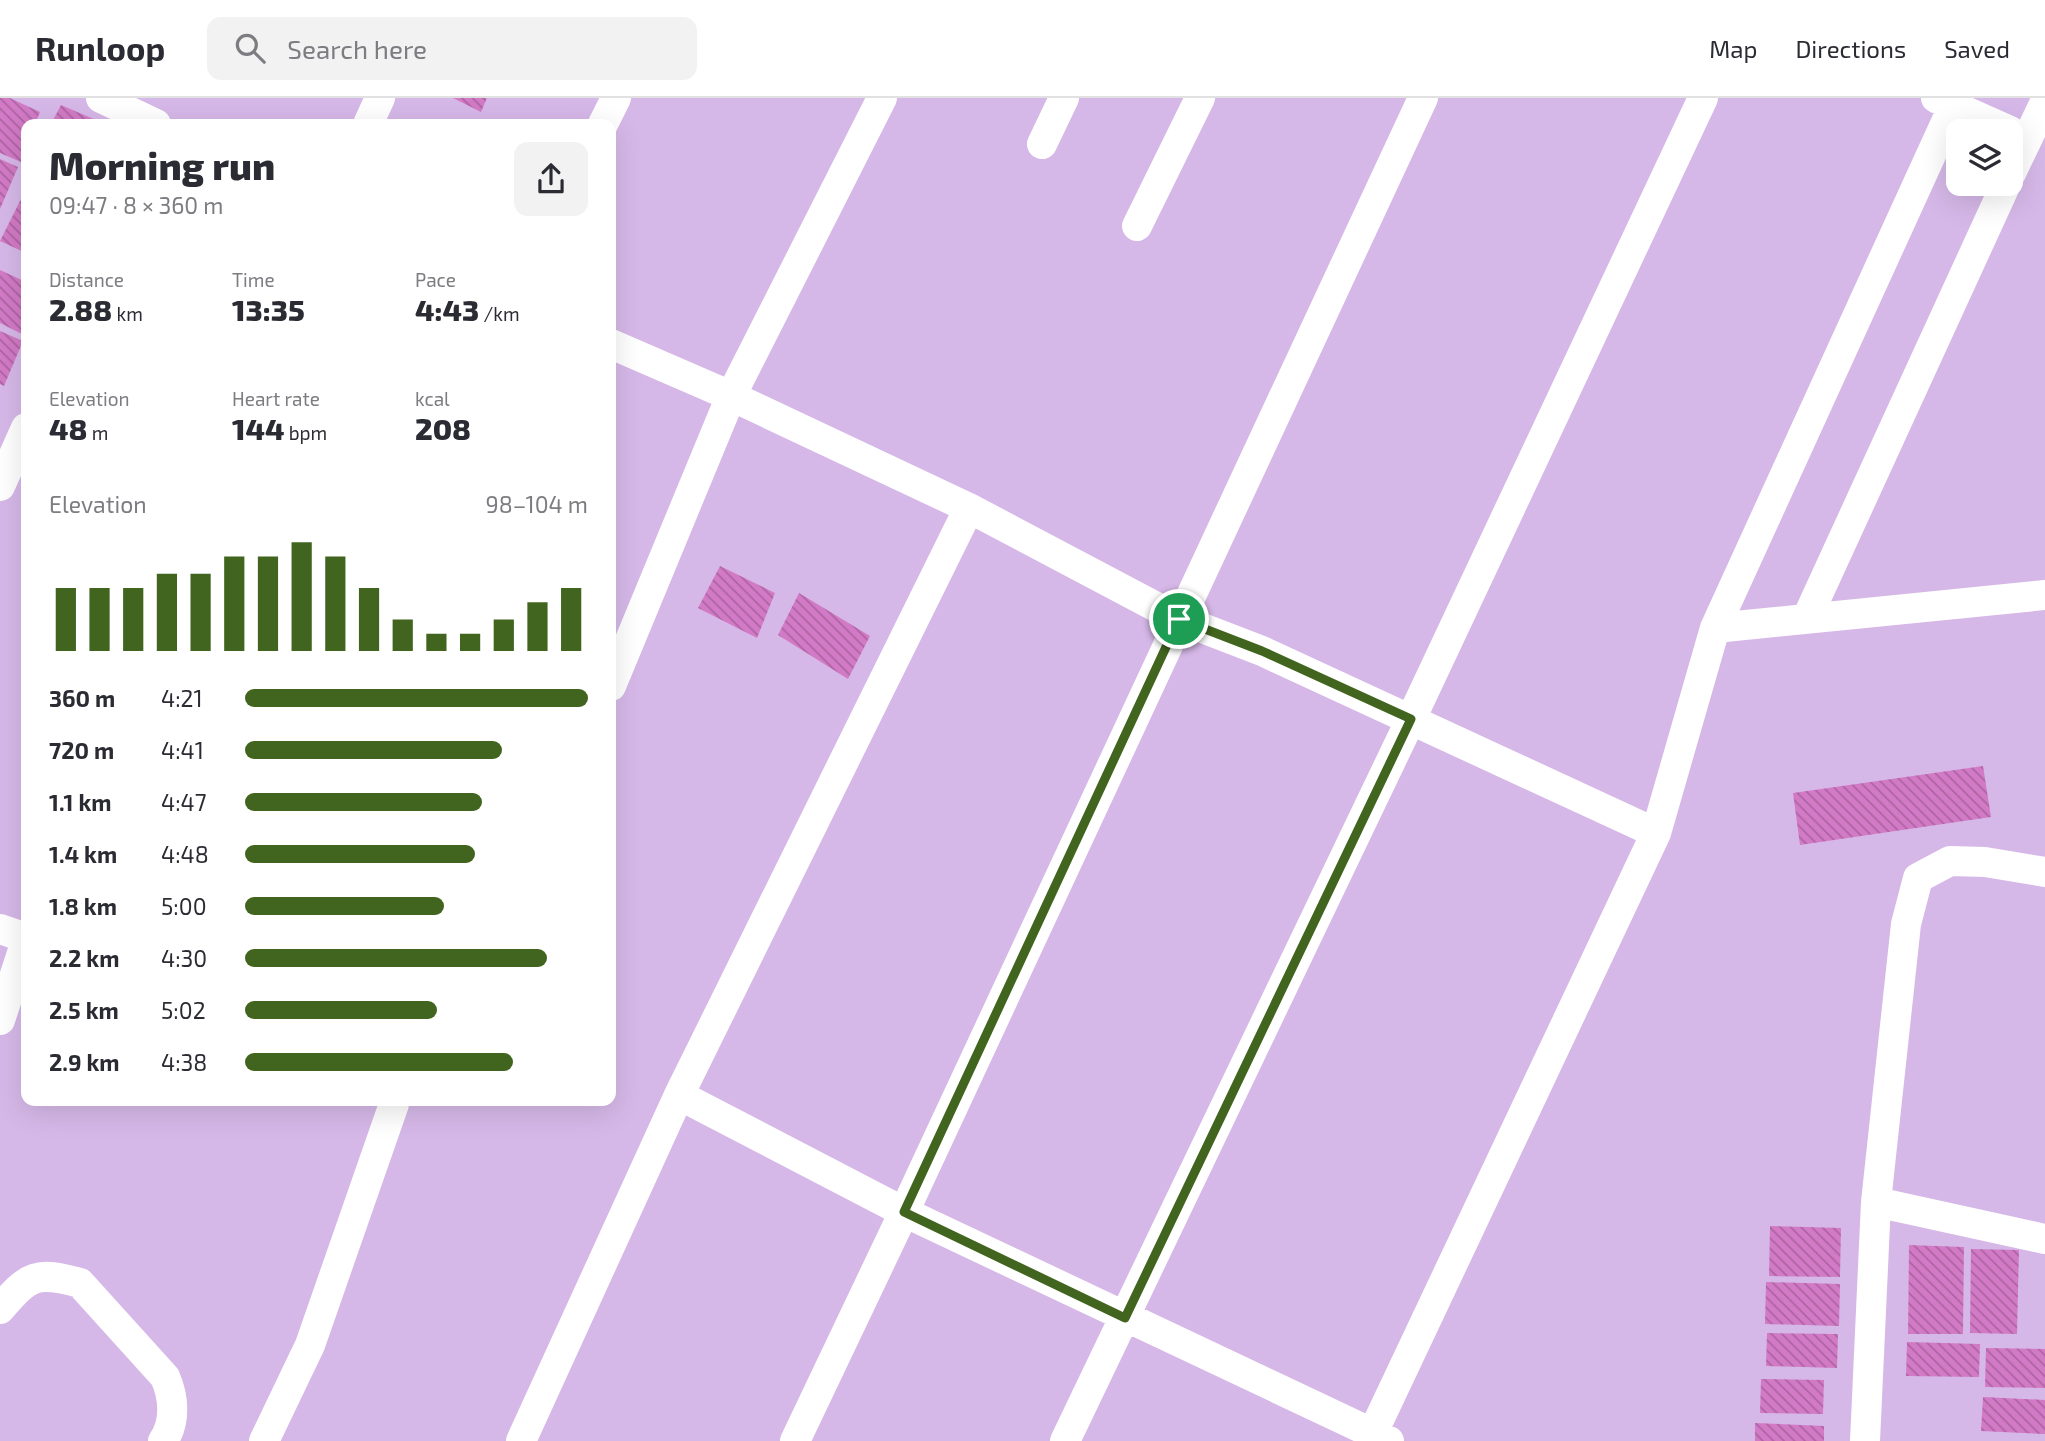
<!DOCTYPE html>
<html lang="en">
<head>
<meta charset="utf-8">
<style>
	body { margin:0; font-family:"Exo 2",sans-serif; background:#f2f2f3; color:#2b2b33; height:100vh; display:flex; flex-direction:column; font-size:26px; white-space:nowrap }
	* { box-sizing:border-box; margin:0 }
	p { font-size:23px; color:#7c7c81 }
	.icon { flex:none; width:38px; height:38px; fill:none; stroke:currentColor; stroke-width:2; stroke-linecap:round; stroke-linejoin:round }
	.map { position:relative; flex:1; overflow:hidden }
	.sheet { position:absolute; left:21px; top:21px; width:595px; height:987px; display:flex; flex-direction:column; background:#fff; border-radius:14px; box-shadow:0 7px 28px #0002 }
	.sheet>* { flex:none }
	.buttons { position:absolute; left:1946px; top:21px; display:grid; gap:14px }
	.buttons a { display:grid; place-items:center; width:77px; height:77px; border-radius:14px; background:#fff; box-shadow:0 7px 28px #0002; font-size:35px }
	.pin { position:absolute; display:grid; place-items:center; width:60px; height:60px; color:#fff; margin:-30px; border:4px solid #fff; border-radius:50%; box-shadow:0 2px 7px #0007 }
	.round { display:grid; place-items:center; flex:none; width:74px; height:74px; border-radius:14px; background:#f2f2f3 }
	.headline { display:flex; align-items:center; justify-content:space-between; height:119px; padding:0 28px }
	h1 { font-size:38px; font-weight:800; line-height:52px }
	.metrics { display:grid; grid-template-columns:repeat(3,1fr); gap:10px; height:119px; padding:7px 28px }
	.metrics div { display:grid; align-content:center }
	.metrics b { font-size:30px; font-weight:800 }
	.metrics small { font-size:19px; font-weight:400 }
	.metrics p { font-size:19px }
	.chart { height:196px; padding:14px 28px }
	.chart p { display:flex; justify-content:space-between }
	.chart svg { width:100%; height:126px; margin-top:7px; stroke:#41651e; stroke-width:6 }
	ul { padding:0 28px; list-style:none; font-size:23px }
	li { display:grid; grid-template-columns:112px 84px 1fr; align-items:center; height:52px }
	li i { height:18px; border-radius:9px; background:#41651e }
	header { display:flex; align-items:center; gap:42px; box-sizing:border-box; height:98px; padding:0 35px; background:#fff; border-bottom:2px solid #e1e1e2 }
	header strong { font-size:33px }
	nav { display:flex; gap:38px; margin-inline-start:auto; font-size:24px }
	.search { width:490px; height:63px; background:#f2f2f3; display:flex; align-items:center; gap:18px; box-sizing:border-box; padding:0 24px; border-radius:14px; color:#7c7c81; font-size:26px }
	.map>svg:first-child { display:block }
	.building { fill:url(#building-back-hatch) }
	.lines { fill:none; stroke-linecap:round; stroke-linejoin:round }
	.minor { stroke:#fff; stroke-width:30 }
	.route-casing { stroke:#fff; stroke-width:14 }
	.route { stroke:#41651e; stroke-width:9 }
</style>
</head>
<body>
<header>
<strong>Runloop</strong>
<div class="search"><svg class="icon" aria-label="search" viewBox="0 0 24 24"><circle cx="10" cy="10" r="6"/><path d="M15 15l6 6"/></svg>Search here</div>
<nav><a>Map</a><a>Directions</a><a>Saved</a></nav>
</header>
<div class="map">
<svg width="2045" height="1343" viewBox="0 0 2045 1343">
	<defs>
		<pattern id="building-back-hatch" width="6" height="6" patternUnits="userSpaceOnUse" patternTransform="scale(1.75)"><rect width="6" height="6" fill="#d37ac6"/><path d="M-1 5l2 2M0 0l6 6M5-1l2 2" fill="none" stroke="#ac64a2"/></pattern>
	</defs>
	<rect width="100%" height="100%" fill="#d6b8e8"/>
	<path class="building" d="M0,0H10L40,14L35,26H26V50L21,64L0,55Z
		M453,0H487L481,14Z
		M61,7L105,26H51Z
		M0,61L18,69L0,111Z
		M22,99L26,101V155L0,143Z
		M0,172L26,184V238L0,225Z
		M0,233L23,243L4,288L0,286Z
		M720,468L775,495L757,540L698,510Z
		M799,495L870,538L848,581L778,537Z
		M1983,668L1991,719L1800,747L1793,695Z
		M1770,1128L1841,1130L1840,1179L1769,1178Z
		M1909,1147L1964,1149L1963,1236H1908Z
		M1971,1151L2019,1152L2017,1236L1970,1235Z
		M1766,1184L1840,1186L1839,1228L1765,1226Z
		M1767,1235L1838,1236L1837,1270L1766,1268Z
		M1907,1244L1980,1246L1979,1279L1906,1278Z
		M1986,1250L2045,1251V1290L1985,1289Z
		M1761,1281L1824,1282L1823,1316L1760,1315Z
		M1983,1299L2045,1302V1336L1981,1333Z
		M1755,1325L1824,1328V1343H1755Z"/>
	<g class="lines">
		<path class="minor" d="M101,0L156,26
			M1936,0L2010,33
			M368,26L380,0
			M603,26L616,0
			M1042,46L1064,0
			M2011,75L2045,4
			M1137,128L1200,0
			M611,246L731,298L969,410L1179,521L1262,553L1656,735
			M0,388L26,330
			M1807,520L2006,86
			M1715,530L2045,497
			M611,588L731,298L882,0
			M0,831L26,840
			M0,922L26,843
			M679,997L904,1114L1389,1343
			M1876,1104L1906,826L1918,780L1950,763L1985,764L2045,774
			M0,1211C29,1177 36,1173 80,1185L165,1279C174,1299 176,1324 163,1343
			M264,1343L310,1247L394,1006L393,1003
			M521,1343L679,997L969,410
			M795,1343L904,1114L1423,0
			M1065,1343L1411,621L1703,0
			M1369,1343L1656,735L1715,530L1957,0
			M1865,1343L1876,1104L2045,1141"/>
	</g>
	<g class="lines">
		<g class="route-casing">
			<path id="route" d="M1179,521L1262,553L1411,621L1125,1220L904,1114Z"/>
		</g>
		<use href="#route" class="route"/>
	</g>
</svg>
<div class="buttons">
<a><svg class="icon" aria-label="layers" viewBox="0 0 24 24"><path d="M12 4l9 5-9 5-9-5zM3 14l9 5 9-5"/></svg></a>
</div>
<div class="pin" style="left:1179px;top:521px;background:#1e9e55"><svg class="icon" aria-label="arrive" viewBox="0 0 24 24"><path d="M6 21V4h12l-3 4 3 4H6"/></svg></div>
<section class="sheet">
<div class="headline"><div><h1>Morning run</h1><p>09:47 · 8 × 360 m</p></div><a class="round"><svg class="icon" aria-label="share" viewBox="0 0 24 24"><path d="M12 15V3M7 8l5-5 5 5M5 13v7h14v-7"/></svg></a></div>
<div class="metrics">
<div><p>Distance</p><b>2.88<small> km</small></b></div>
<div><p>Time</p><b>13:35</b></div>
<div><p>Pace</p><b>4:43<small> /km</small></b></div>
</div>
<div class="metrics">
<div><p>Elevation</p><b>48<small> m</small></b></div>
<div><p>Heart rate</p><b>144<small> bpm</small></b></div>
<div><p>kcal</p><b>208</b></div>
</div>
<div class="chart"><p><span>Elevation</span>98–104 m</p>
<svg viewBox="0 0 160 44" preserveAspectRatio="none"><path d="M5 44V22M15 44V22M25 44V22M35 44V17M45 44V17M55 44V11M65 44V11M75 44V6M85 44V11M95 44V22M105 44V33M115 44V38M125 44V38M135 44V33M145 44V27M155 44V22"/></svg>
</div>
<ul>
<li><b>360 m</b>4:21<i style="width:100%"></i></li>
<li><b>720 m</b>4:41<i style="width:75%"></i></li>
<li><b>1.1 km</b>4:47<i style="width:69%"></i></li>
<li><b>1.4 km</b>4:48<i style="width:67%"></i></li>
<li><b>1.8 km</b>5:00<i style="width:58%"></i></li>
<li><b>2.2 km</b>4:30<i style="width:88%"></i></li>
<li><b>2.5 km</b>5:02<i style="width:56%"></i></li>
<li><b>2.9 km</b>4:38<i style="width:78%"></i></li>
</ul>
</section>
</div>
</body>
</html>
